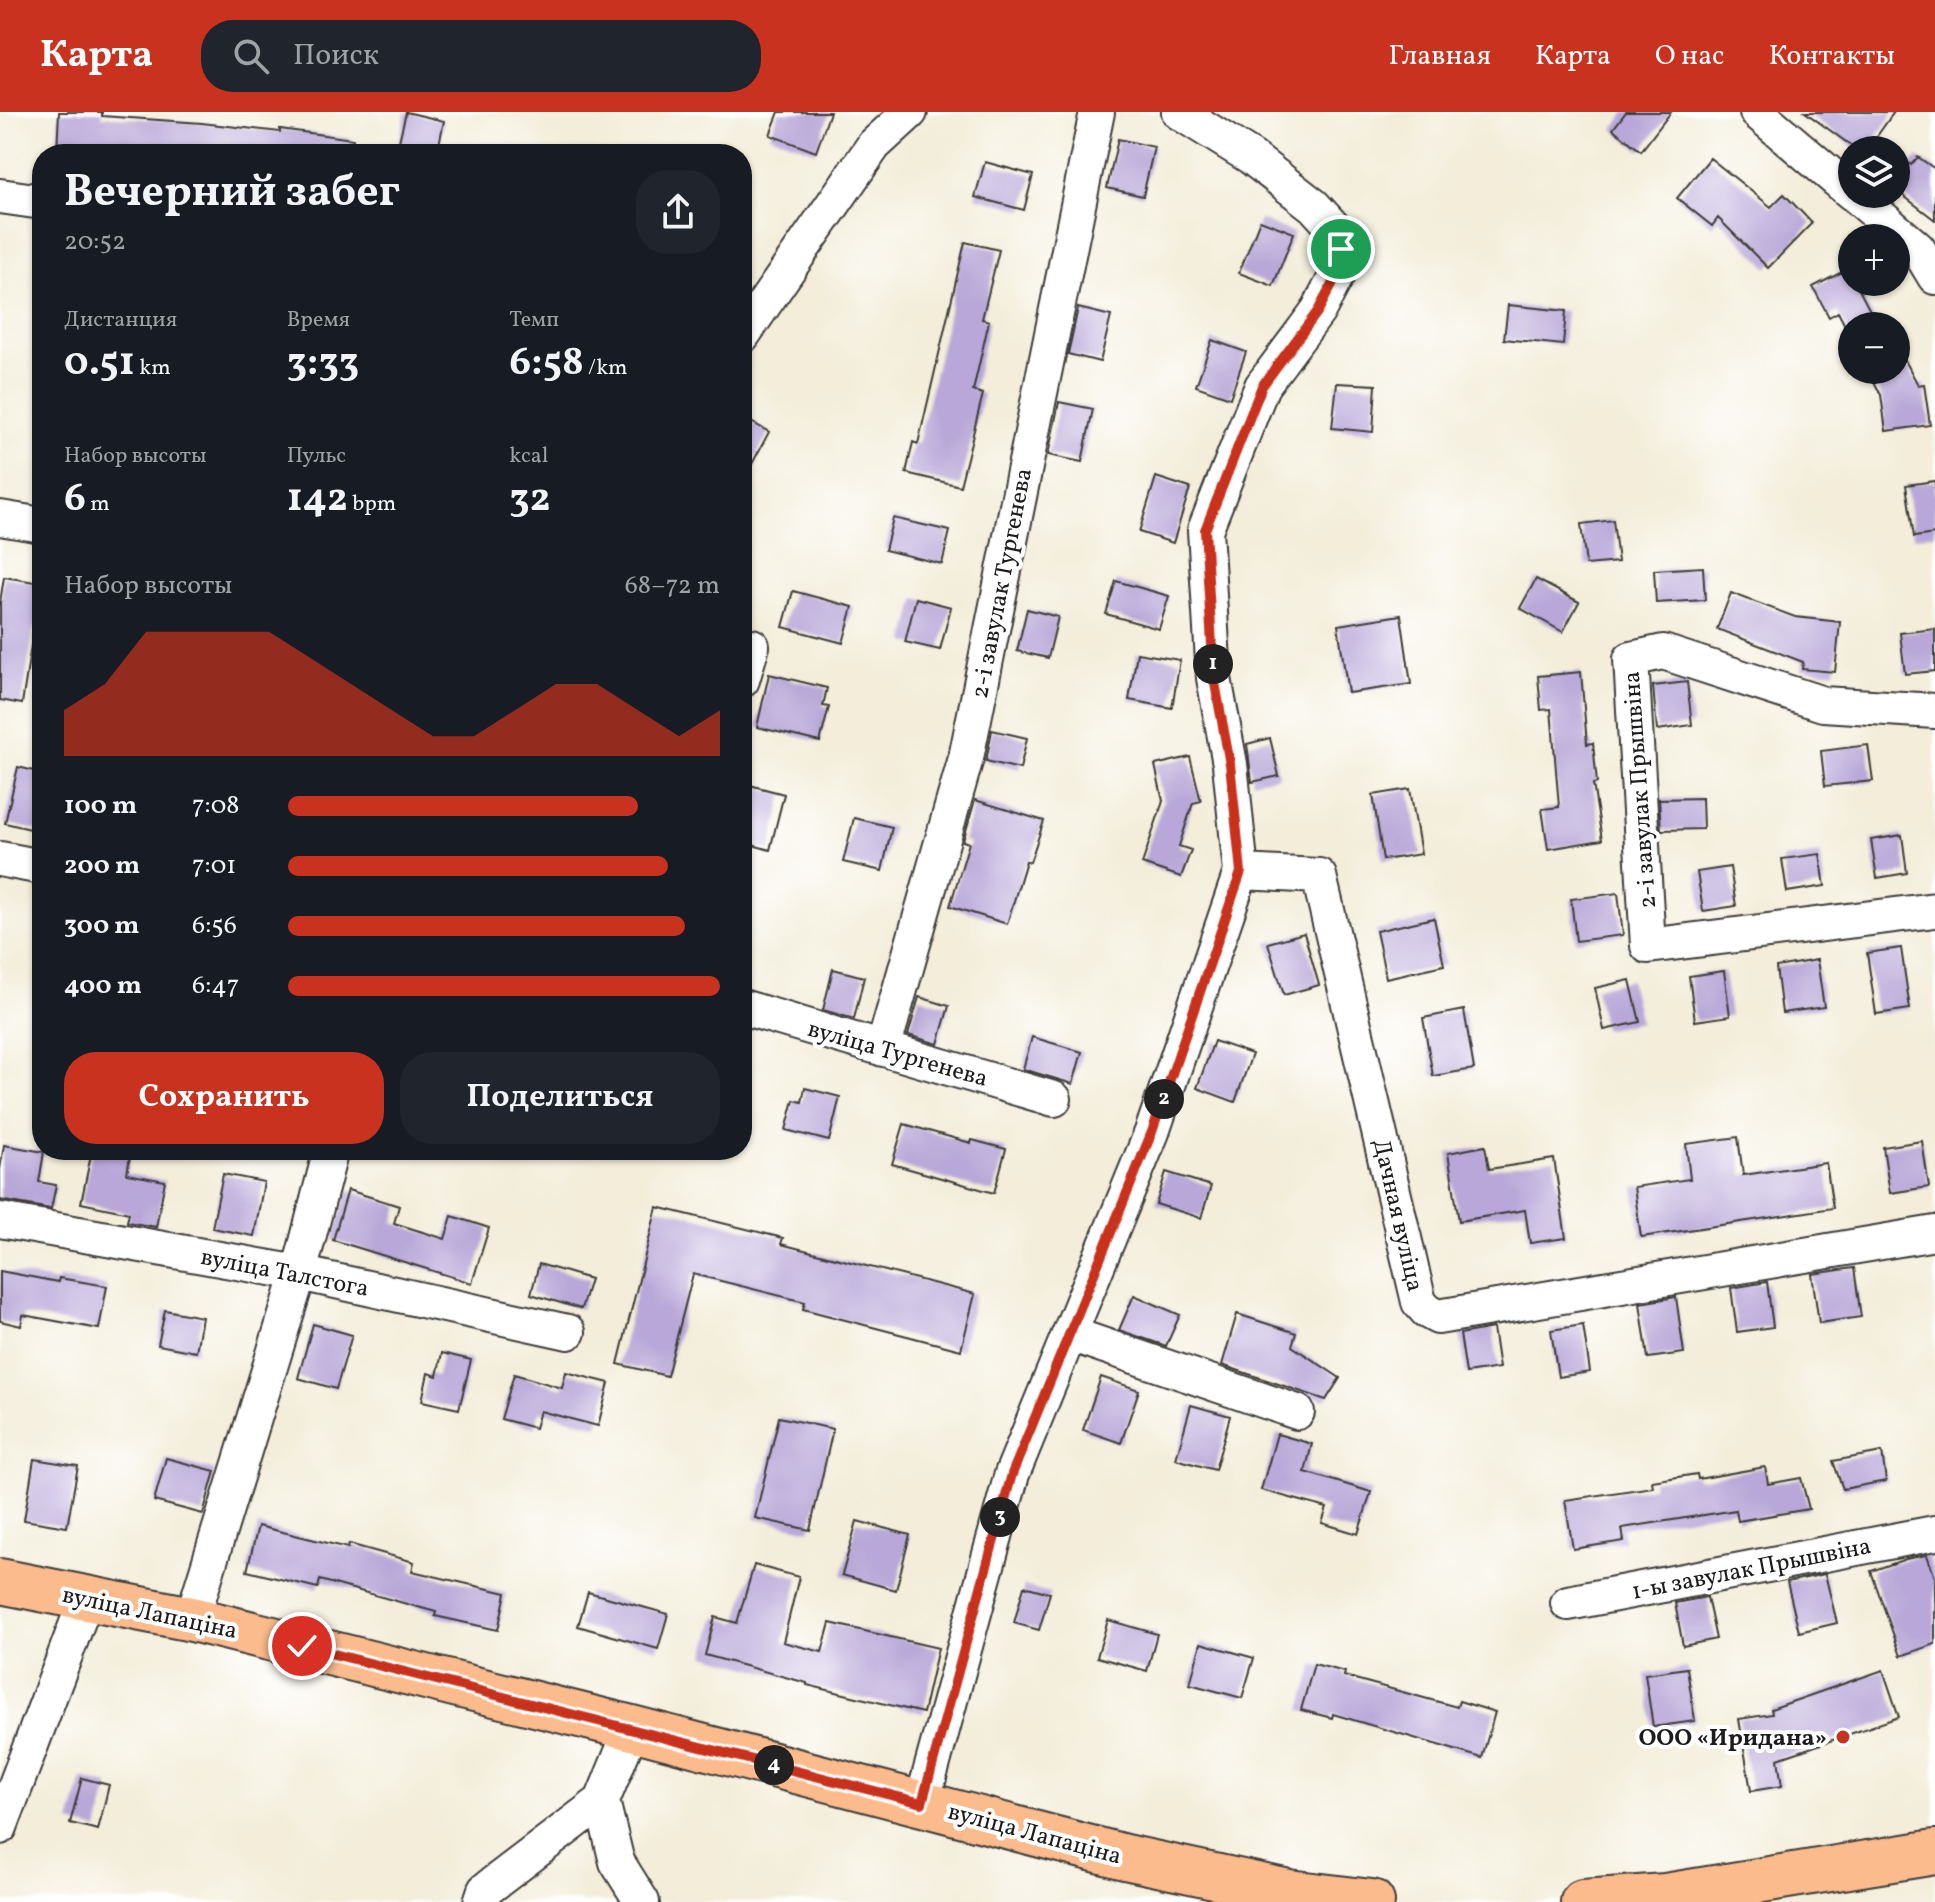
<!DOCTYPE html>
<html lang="ru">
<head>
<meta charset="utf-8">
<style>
	body { margin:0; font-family:Vollkorn,serif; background:#20242c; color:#f1f3f6; height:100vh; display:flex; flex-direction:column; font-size:30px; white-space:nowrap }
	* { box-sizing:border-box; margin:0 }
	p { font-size:26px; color:#9ea1a6 }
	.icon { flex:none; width:44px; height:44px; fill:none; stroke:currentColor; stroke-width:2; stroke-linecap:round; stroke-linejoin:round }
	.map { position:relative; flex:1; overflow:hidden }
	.sheet { position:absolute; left:32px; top:32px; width:720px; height:1016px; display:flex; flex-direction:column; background:#171b24; border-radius:32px; box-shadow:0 2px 6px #0004 }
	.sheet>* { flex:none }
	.fabs { position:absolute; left:1838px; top:24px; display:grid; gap:16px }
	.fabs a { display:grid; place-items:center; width:72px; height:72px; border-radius:50%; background:#171b24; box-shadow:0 2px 6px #0004; font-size:40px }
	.pin { position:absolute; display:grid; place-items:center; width:68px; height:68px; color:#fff; margin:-34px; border:4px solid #fff; border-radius:50%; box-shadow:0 2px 8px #0007 }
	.km { position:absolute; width:40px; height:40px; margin:-20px; border-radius:50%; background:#222; color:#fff; font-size:22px; line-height:40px; text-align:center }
	.round { display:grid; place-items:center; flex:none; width:84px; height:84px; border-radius:32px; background:#20242c }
	.headline { display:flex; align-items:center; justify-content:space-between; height:136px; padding:0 32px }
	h1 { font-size:44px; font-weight:700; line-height:60px }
	.stats { display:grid; grid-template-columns:repeat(3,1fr); gap:12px; height:136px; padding:8px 32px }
	.stats div { display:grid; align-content:center }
	.stats b { font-size:40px; font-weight:700 }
	.stats small { font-size:22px; font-weight:400 }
	.stats p { font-size:22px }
	.chart { height:224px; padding:16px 32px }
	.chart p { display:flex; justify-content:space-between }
	.chart svg { width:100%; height:144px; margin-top:8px; fill:#c8321e; opacity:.7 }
	.button { display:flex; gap:16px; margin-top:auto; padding:16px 32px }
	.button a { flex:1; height:92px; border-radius:32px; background:#c8321e; color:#fff; font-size:32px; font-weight:700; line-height:92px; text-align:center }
	.button a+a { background:#20242c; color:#f1f3f6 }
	ul { padding:0 32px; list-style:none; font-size:26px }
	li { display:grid; grid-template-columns:128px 96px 1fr; align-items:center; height:60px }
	li i { height:20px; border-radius:10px; background:#c8321e }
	header { display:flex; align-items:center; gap:48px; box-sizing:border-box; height:112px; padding:0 40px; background:#c8321e; color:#fff }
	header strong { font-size:38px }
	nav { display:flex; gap:44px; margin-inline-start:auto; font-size:28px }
	.search { width:560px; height:72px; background:#20242c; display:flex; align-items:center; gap:20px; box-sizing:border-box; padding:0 28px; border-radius:32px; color:#9ea1a6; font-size:30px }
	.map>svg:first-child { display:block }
	.building { fill:#b8a7d8 }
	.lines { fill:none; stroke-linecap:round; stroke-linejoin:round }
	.minor-casing { stroke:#3c3b38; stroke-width:38 }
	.primary-casing { stroke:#3c3b38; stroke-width:48 }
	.minor { stroke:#fff; stroke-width:34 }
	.primary { stroke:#fbbb8d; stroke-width:44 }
	.route-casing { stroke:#fff; stroke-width:16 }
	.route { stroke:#c8321e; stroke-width:10 }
	.poi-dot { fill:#c8321e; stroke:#fff; stroke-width:3 }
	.labels { text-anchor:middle; stroke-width:8; stroke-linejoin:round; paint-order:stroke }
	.street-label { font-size:24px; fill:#1c1c1c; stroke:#fff }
	.poi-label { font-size:24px; font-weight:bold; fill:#1c1c1c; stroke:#fff; text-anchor:end }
</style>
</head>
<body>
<header>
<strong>Карта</strong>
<div class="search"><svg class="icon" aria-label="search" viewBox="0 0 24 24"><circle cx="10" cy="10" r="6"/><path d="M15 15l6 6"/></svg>Поиск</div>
<nav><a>Главная</a><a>Карта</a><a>О нас</a><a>Контакты</a></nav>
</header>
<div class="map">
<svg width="1935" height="1790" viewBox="0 0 1935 1790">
	<rect width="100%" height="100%" fill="#fff"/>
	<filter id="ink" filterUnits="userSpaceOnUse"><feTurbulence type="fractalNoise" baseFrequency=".0125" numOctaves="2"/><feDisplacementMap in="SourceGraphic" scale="16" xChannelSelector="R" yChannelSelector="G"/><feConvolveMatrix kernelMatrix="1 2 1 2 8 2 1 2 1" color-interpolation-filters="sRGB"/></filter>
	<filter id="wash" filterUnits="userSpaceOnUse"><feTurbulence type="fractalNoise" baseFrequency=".006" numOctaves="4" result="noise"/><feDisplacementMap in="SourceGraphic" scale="32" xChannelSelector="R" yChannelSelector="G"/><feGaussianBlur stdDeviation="1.8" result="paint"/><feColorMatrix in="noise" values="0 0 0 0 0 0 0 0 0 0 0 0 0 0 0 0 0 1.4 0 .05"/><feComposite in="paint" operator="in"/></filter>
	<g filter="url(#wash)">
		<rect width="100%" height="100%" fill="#f3edd9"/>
		<g id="blocks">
			<path class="building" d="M59,0H102V4L202,11L280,20V17L353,27L352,42L57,40Z
				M406,0L444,9L437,42H396Z
				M779,0H830L816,40L770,23Z
				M1626,0H1671L1641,39L1613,17Z
				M1805,0H1894L1867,38H1857Z
				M1118,27L1154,35L1143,84L1107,76Z
				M1896,42L1911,53L1918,45L1935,57V108L1896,78Z
				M1710,46L1771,95L1784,82L1812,111L1768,156L1718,106L1712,114L1677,86Z
				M985,50L1033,63L1024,98L975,85Z
				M1260,108L1294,121L1273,174L1239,161Z
				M965,130L999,138L982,207L989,209L973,279L983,282L960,374L906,361L913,330L918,332Z
				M1848,157L1852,170H1855L1878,214H1852V227L1838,200L1829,205L1813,175Z
				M1508,193L1566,199L1563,233L1504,227Z
				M1078,196L1111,204L1100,250L1068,242Z
				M1212,228L1246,240L1230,286L1196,274Z
				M1896,231L1918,273L1924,272L1930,313L1886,319L1881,283L1868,258H1896Z
				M1337,271L1376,273L1373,320L1332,316Z
				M1059,290L1093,297L1082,350L1048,343Z
				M742,305L769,320L742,371Z
				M1156,365L1190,376L1173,431L1139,420Z
				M1935,369V422L1914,425L1906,373Z
				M893,406L950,419L942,452L885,438Z
				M1613,408L1618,450L1586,453L1581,412Z
				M1703,455L1705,488L1656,491L1654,458Z
				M4,465L42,471V516L34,514L22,592L0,588V490Z
				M1536,467L1579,490L1563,520L1520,496Z
				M1116,469L1169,484L1159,517L1106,502Z
				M793,479L853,495L843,531L783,515Z
				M1731,481L1795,505L1840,510L1835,560L1802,557L1803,550L1717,517Z
				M916,486L951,495L940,538L905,530Z
				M1027,497L1058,505L1048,546L1017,539Z
				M1401,503L1411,572L1348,581L1338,513Z
				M1935,517V559L1905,562L1900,521Z
				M1137,541L1180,548L1172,596L1129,588Z
				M1581,560L1587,632L1593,631L1597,671L1593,672L1602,728L1548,737L1542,697L1559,695L1551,597L1541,598L1538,564Z
				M769,562L827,576L823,594L829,595L820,630L757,615Z
				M1687,570L1692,613L1657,618L1653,574Z
				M992,618L1027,626L1020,657L986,649Z
				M1270,626L1279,664L1252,670L1247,632Z
				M1868,633L1873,669L1825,674L1821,639Z
				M1190,645L1201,689L1193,691L1179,734L1191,738L1181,765L1142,752L1163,689L1155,653Z
				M18,655L42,661V706L39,719L5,711Z
				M742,671L784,682L770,738L742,730Z
				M1410,677L1421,742L1383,748L1373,683Z
				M1702,686L1703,717L1661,718L1659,687Z
				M975,688L1044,709L1030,750L1026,749L1007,812L950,794L969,731L963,729Z
				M854,706L892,715L882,759L843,750Z
				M1902,723L1907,761L1877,766L1871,728Z
				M1820,742L1825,774L1787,780L1782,747Z
				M1730,755L1736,794L1703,799L1697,760Z
				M1618,781L1623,823L1576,829L1571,787Z
				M1434,806L1444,853L1386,866L1376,819Z
				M1304,821L1319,873L1284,883L1268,831Z
				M1901,836L1910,897L1876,902L1867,841Z
				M1817,848L1824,895L1782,901L1776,855Z
				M833,857L864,865L854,907L823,898Z
				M1724,859L1730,904L1695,909L1689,864Z
				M1630,868L1640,910L1604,918L1595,876Z
				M919,885L949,894L938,932L908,923Z
				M1464,898L1474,957L1433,964L1423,906Z
				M1032,925L1082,940L1073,972L1023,957Z
				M1214,929L1252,942L1235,990L1197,976Z
				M805,976L840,985L829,1029L786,1018L794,988L802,990Z
				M904,1012L971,1031L972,1028L1006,1037L994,1081L892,1052Z
				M1738,1025L1743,1063L1826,1051L1833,1096L1641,1125L1634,1075L1690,1067L1686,1032Z
				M1922,1029L1929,1075L1890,1081L1883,1035Z
				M4,1033L44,1040L39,1070L56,1073L51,1097L0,1088V1057Z
				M1485,1034L1489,1057L1554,1047L1566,1126L1530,1131L1525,1098L1459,1109L1448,1041Z
				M92,1038H131L127,1062L165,1069L156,1115L127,1110L129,1101L81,1091Z
				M1166,1060L1211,1074L1201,1106L1156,1092Z
				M223,1062L264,1070L254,1124L212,1116Z
				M348,1078L399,1094L394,1111L445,1127L452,1104L489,1116L472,1171L333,1128Z
				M657,1095L783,1126L781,1132L975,1182L961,1238L803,1197L805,1190L693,1162L667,1264L618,1252Z
				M539,1152L590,1167L581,1197L531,1182Z
				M1854,1156L1861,1205L1819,1211L1812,1162Z
				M0,1159L58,1170L59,1166L107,1174L99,1217L23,1203L21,1214L0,1209Z
				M1767,1170L1773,1215L1737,1220L1731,1176Z
				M1134,1183L1180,1203L1166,1234L1119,1218Z
				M1676,1185L1684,1241L1648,1246L1640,1191Z
				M165,1198L202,1205L196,1240L158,1233Z
				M1237,1202L1296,1221L1292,1234L1340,1266L1326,1288L1222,1253Z
				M313,1212L352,1223L336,1277L298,1266Z
				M1583,1213L1590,1260L1558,1265L1551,1218Z
				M1493,1216L1499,1256L1466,1261L1460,1222Z
				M442,1241L471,1248L459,1297L422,1289L428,1261L437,1264Z
				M566,1260L609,1271L598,1314L540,1299L535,1316L501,1307L514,1262L562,1276Z
				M1101,1265L1139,1278L1121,1331L1083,1318Z
				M1191,1293L1230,1304L1215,1358L1176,1347Z
				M779,1305L833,1317L810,1418L755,1406Z
				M1277,1322L1312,1332L1305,1360L1371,1380L1358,1422L1322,1411L1327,1396L1261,1378Z
				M1882,1340L1886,1369L1843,1377L1833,1349Z
				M166,1346L215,1359L203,1402L154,1389Z
				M34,1347L78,1354L67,1415L24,1408Z
				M1765,1355L1768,1372L1801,1366L1809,1397L1738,1409L1736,1398L1622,1416L1624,1429L1573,1437L1565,1388L1653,1375L1652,1369L1697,1362L1698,1367Z
				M857,1409L910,1423L896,1478L842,1463Z
				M258,1414L348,1436L349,1432L414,1450L412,1459L506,1481L498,1518L435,1504L436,1500L320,1468L318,1476L247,1459Z
				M1927,1443L1935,1466V1532L1901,1544L1871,1459L1906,1447Z
				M754,1453L799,1465L783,1530L822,1540L830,1511L938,1536L923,1601L807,1573V1571L705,1543L715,1505L737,1511Z
				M1825,1462L1837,1511L1799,1520L1787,1470Z
				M1024,1474L1050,1481L1039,1518L1014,1511Z
				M588,1480L668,1502L658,1537L578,1514Z
				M1707,1485L1716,1527L1683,1534L1675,1491Z
				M1108,1508L1157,1522L1147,1559L1097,1545Z
				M1201,1531L1254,1546L1242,1586L1190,1572Z
				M1314,1552L1345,1560L1344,1564L1457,1595L1459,1589L1495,1600L1482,1646L1333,1602L1332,1606L1301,1598Z
				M1687,1556L1695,1609L1653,1615L1645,1562Z
				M1883,1558L1899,1605L1778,1647L1782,1674L1751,1679L1739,1607L1772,1602L1771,1597Z
				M82,1666L109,1673L98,1718L70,1711Z"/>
		</g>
	</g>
	<g filter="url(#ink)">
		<use href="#blocks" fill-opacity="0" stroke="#3c3b38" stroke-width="2"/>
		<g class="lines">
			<g class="minor-casing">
				<path id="minor" d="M1757,0L1852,81
					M1854,82L1918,137L1935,165
					M0,84L42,90
					M742,224L874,33L910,0
					M0,406L42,413
					M742,568L752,534
					M1935,599L1823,592L1663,540L1631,547L1648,834L1935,798
					M0,747L42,755
					M1241,760L1319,764L1419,1190L1427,1199L1438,1205L1935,1121
					M742,895L1054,987
					M883,937L966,646L1097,0
					M0,1108L299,1161L568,1220
					M1070,1222L1297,1300
					M1568,1491L1935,1421
					M192,1507L299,1161L331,1038
					M602,1689L617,1750L642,1790
					M922,1691L1012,1362L1152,1020L1241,760L1230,652L1214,566L1205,418L1262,274L1318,199L1338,161L1341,137L1334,116L1314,94L1251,45L1179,0
					M0,1715L87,1485
					M481,1790L485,1778L602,1689L632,1616"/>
			</g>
			<g class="primary-casing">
				<path id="primary" d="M0,1469L192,1507L632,1616L1125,1745L1289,1780L1372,1790
					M1583,1790L1665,1784L1935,1740"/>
			</g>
			<use href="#minor" class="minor"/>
			<use href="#primary" class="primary"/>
		</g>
	</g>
	<g class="lines" filter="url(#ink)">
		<g class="route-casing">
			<path id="route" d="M302,1534L922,1691L1012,1362L1152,1020L1241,760L1230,652L1214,566L1205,418L1262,274L1318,199L1338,161L1341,137"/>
		</g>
		<use href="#route" class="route"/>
	</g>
	<circle class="poi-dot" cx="1843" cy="1625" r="8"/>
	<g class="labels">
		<g class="street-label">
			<text transform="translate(1001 471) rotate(-79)" y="8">2-і завулак Тургенева</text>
			<text transform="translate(1639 678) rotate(-94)" y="8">2-і завулак Прышвіна</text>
			<text transform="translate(898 941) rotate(16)" y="8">вуліца Тургенева</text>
			<text transform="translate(1399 1103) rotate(77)" y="8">Дачная вуліца</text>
			<text transform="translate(285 1160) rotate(11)" y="8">вуліца Талстога</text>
			<text transform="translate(1751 1456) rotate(-11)" y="8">1-ы завулак Прышвіна</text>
			<text transform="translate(150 1500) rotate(12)" y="8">вуліца Лапаціна</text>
			<text transform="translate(1035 1721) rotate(15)" y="8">вуліца Лапаціна</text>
		</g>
		<g class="poi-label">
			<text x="1827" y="1633">ООО «Иридана»</text>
		</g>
	</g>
</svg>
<div class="fabs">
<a><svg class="icon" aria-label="layers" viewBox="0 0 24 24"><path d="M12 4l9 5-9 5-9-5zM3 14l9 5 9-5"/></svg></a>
<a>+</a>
<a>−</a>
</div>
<div class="pin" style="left:1341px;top:137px;background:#1e9e55"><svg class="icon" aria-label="arrive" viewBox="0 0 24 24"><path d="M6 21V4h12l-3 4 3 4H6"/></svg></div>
<div class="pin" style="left:302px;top:1534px;background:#d93025"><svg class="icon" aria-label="check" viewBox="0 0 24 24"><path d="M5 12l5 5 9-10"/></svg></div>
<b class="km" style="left:1213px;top:552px">1</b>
<b class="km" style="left:1164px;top:987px">2</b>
<b class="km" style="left:1000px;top:1405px">3</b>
<b class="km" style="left:774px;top:1653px">4</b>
<section class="sheet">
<div class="headline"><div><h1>Вечерний забег</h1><p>20:52</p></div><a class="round"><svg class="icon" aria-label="share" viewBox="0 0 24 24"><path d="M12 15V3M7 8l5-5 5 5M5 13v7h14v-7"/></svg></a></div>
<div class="stats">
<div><p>Дистанция</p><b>0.51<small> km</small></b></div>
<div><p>Время</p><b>3:33</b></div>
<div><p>Темп</p><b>6:58<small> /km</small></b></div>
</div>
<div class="stats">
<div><p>Набор высоты</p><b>6<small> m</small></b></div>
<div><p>Пульс</p><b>142<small> bpm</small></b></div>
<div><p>kcal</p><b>32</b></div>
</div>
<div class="chart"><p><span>Набор высоты</span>68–72 m</p>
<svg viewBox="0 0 160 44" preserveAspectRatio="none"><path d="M0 44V30L10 22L20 6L30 6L40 6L50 6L60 14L70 22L80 30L90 38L100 38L110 30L120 22L130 22L140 30L150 38L160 30V44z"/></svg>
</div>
<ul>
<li><b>100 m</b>7:08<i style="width:81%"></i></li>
<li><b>200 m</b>7:01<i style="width:88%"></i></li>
<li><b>300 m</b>6:56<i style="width:92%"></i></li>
<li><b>400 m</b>6:47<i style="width:100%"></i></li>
</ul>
<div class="button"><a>Сохранить</a><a>Поделиться</a></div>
</section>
</div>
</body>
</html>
